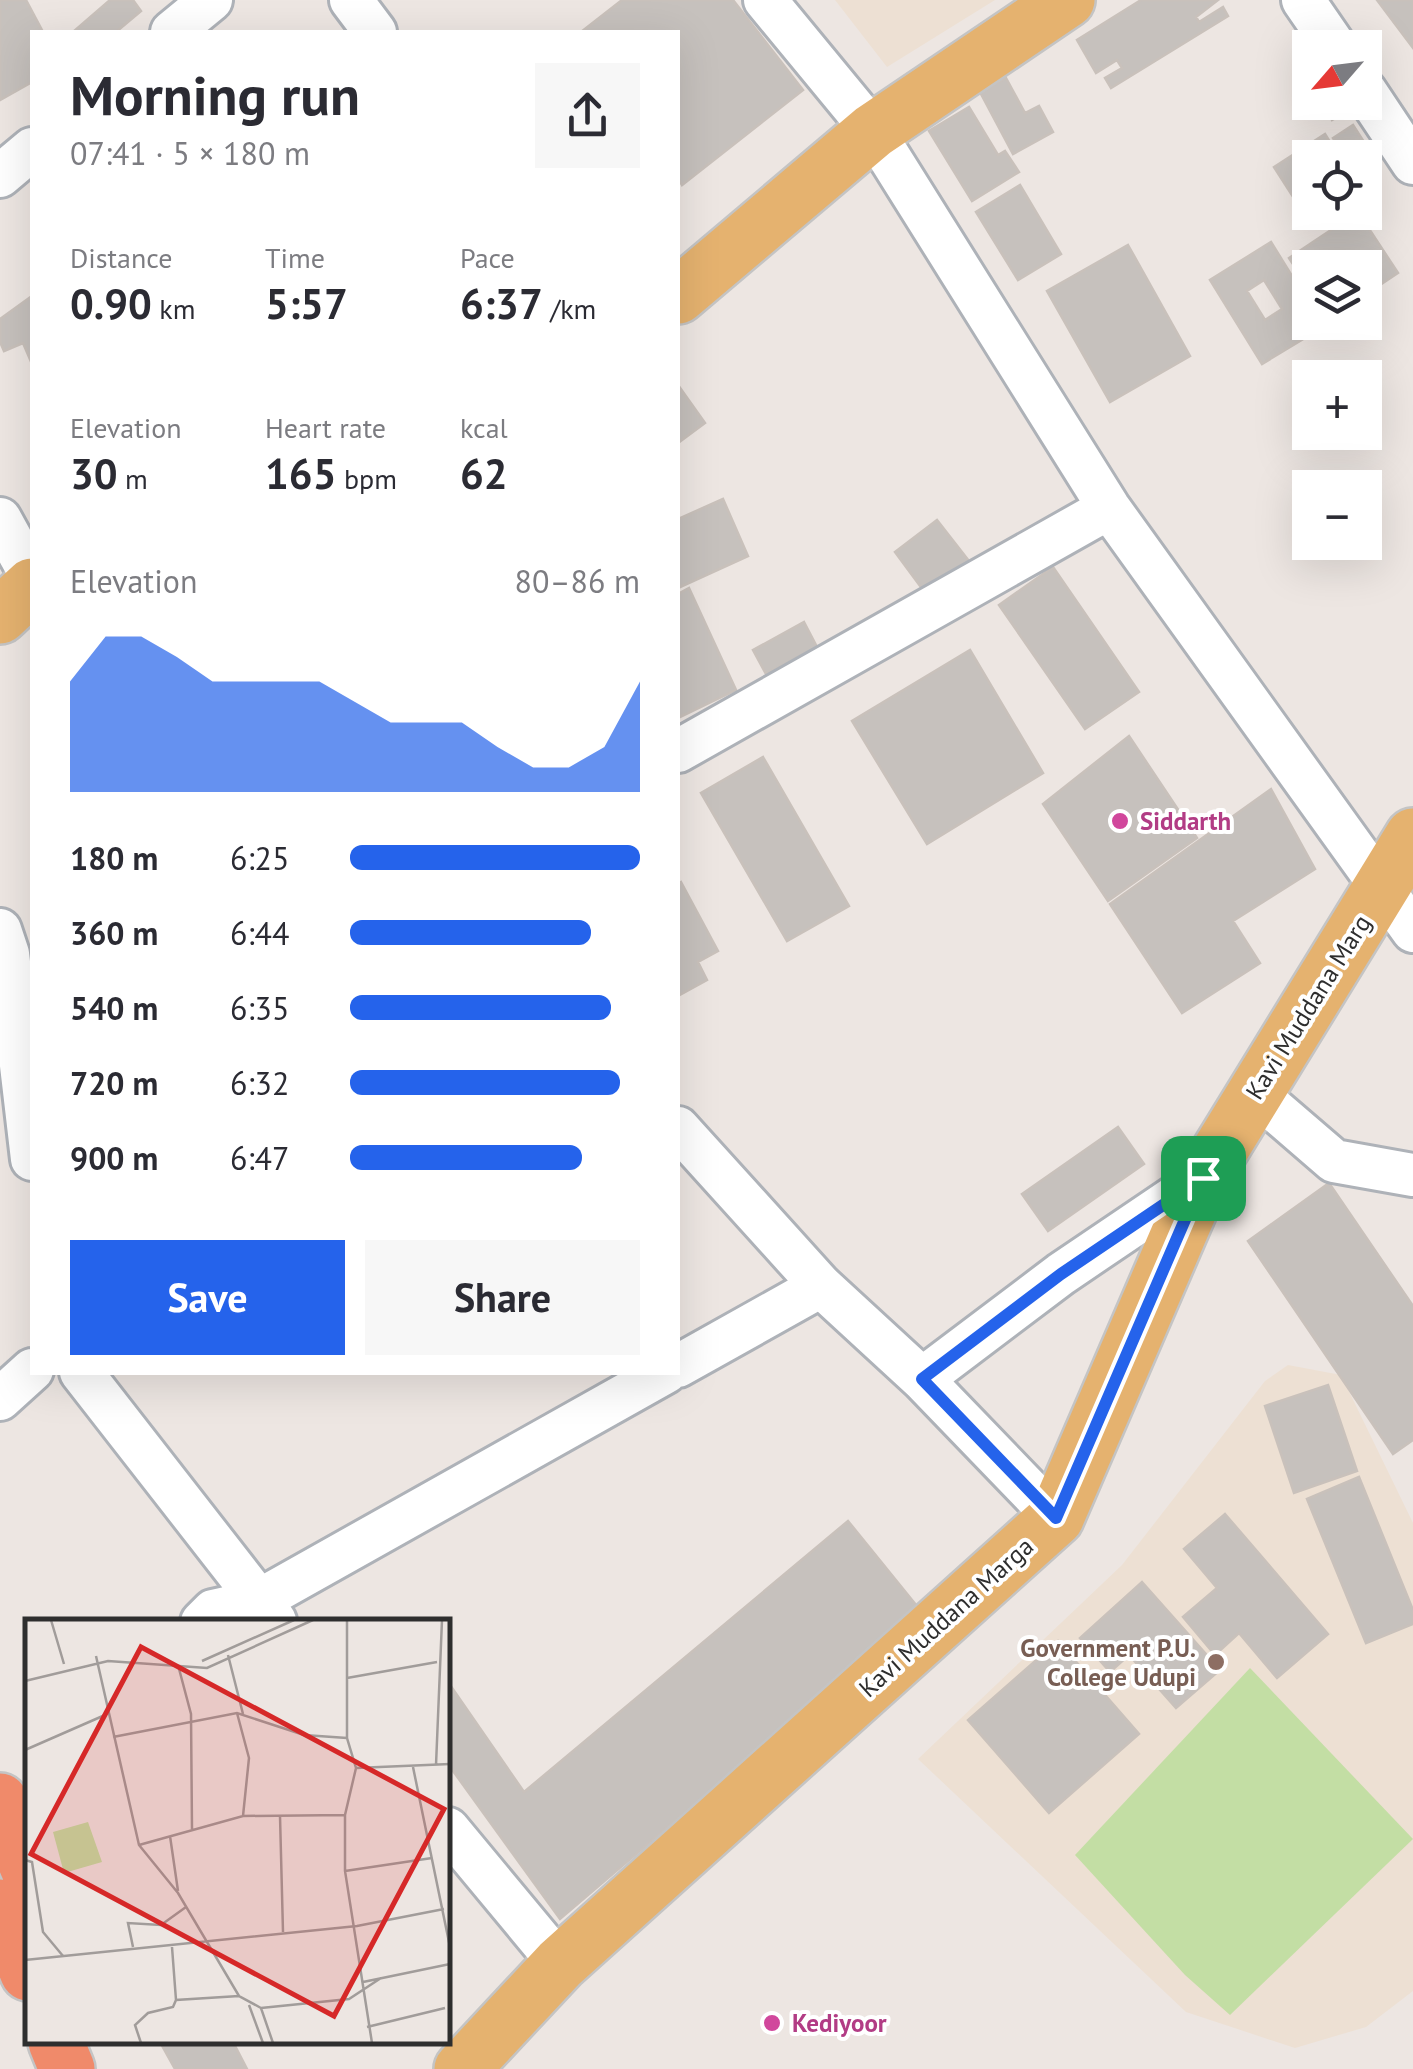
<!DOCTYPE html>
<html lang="en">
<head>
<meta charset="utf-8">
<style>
	body { margin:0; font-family:"PT Sans",sans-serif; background:#f7f7f7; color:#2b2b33; height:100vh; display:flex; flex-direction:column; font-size:38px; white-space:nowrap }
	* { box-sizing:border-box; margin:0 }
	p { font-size:32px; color:#7c7c81 }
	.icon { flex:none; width:55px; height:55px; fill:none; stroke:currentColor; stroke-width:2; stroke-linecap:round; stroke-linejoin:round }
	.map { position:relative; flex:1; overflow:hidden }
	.side { position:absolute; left:30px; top:30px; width:650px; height:1345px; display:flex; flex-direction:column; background:#fff; border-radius:0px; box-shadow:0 10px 40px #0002 }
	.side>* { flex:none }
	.needle { width:65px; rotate:242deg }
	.fabs { position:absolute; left:1292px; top:30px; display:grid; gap:20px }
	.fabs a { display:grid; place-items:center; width:90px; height:90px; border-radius:0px; background:#fff; box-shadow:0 10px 40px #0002; font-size:50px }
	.pin { position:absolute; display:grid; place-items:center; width:85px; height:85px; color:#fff; margin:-42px; border-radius:20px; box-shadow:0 5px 15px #0006 }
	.round { display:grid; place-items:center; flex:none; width:105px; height:105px; border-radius:0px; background:#f7f7f7 }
	.summary { display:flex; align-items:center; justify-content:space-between; height:170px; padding:0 40px }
	h1 { font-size:55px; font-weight:800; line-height:75px }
	.metrics { display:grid; grid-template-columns:repeat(3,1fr); gap:15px; height:170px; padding:10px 40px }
	.metrics div { display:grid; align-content:center }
	.metrics b { font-size:42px; font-weight:800 }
	.metrics small { font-size:28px; font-weight:400 }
	.metrics p { font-size:28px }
	.chart { height:280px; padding:20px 40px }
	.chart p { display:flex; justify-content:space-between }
	.chart svg { width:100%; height:180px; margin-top:10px; fill:#2563eb; opacity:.7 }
	.cta { display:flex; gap:20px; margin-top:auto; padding:20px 40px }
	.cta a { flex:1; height:115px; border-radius:0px; background:#2563eb; color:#fff; font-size:40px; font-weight:800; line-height:115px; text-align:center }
	.cta a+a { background:#f7f7f7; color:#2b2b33 }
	ul { padding:0 40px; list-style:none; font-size:32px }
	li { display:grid; grid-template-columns:160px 120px 1fr; align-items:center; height:75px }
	li i { height:25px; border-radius:12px; background:#2563eb }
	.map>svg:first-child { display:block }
	.education { fill:#ede0d3 }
	.green { fill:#c3dea4 }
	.building { fill:#c6c1bd; stroke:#c9c1bb; stroke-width:2.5; fill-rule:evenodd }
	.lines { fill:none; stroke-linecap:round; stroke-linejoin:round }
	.minor-casing { stroke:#aeb2b8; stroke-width:48 }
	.major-casing { stroke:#c4c4c4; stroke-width:60 }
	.highway-casing { stroke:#c4c4c4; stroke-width:60 }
	.minor { stroke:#fff; stroke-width:42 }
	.major { stroke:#e5b26f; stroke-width:55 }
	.highway { stroke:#f08a6a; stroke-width:55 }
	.route-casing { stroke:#fff; stroke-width:20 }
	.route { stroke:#2563eb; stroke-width:12 }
	.hotel-dot { fill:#d1479c; stroke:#fff; stroke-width:4 }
	.education-dot { fill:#8d6e63; stroke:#fff; stroke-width:4 }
	.labels { text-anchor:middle; stroke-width:8; stroke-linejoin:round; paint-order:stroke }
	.hotel-label { font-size:25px; font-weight:bold; fill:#b23c85; stroke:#fff; text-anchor:start }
	.street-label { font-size:25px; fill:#2e2e2e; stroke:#fff }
	.education-label { font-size:25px; font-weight:bold; fill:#785e54; stroke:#fff; text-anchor:end }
	.inset-road { fill:none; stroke:#a19c9a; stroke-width:2.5 }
	.view { fill:#d62828; fill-opacity:0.15; stroke:#d62828; stroke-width:5 }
	.inset-edge { fill:none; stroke:#2e2e2e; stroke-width:5 }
</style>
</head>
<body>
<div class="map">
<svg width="1413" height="2069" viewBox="0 0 1413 2069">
	<rect width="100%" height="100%" fill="#ede6e2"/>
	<path class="education" d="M835,0H995L887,67Z
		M1288,1365L1341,1375L1413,1523V1991L1366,2027L1295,2048L1186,2012L918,1759L1122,1565L1265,1381Z"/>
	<path class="green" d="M1250,1668L1413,1839L1230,2015L1185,1975L1075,1855Z"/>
	<path class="building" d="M0,0H26L43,32H32V82L0,100Z
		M110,0H133L141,11L116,32H73Z
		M622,0H733L803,90L682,185L678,178V32H581Z
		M1141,0H1218L1196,17L1199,22L1223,7L1228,16L1111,88L1105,78L1122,68L1117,60L1096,73L1077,40Z
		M1377,0H1413V48Z
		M1006,78L1025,113L1039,106L1053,132L1013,154L980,92Z
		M1322,102H1344L1349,110L1332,120Z
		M969,107L998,155L1005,151L1019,172L972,201L929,131Z
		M1353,125L1380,167L1365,177V158H1346L1333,138Z
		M1325,134L1340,158H1310V212H1313L1306,217L1274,167Z
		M1020,185L1061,254L1018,280L976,212Z
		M1358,212L1398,273L1365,295V268H1310V290L1289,258Z
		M1271,242L1310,305V322H1320L1323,327L1262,364L1210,280ZM1264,280L1282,309L1265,320L1247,291Z
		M1128,245L1190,356L1110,402L1047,291Z
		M32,296V364L23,343L4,351L0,342V319Z
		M678,385L705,423L678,443Z
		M723,499L748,556L678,588V519Z
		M937,520L969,561L926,594L895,552Z
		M1053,567L1139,692L1085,729L999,605Z
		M689,588L736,690L678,718V594Z
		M804,622L817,647L766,674L753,650Z
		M970,650L1043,773L927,844L852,721Z
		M1129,736L1197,838L1108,901L1043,804Z
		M763,757L849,906L787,941L701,793Z
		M1271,789L1315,869L1233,921L1260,963L1182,1013L1110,904Z
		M681,882L718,951L698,962L707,980L678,996V884Z
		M1118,1127L1144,1164L1048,1231L1022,1194Z
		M1329,1183L1413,1306V1440L1393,1454L1248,1241Z
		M1328,1385L1357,1471L1294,1493L1265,1406Z
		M1359,1477L1413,1610V1624L1366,1643L1307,1499Z
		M1225,1514L1328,1634L1277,1678L1239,1633L1215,1655L1183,1617L1217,1588L1184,1549Z
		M848,1521L921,1611L560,1919L448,1764V1682L524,1792Z
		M1142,1582L1220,1670L1176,1708L1129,1655L1110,1672L1080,1638Z
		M1058,1641L1139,1734L1049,1813L968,1720Z
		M160,2042H233L247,2069H175Z"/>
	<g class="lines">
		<g class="minor-casing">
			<path id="minor" d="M351,0L375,32
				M765,0L873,131L1109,508L1413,931
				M1303,0L1336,48
				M172,32L211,0
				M1365,91L1413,163
				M0,176L32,149
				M0,519L32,577
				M678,751L1109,508
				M0,930L8,954L32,1159
				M1255,1093L1334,1161L1413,1175
				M678,1128L821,1286L922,1379L1056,1518
				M678,1366L821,1286
				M81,1372L275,1621
				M922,1379L1061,1274L1203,1178
				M0,1399L32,1370
				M202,1622L213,1611L258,1601L666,1372
				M448,1829L560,1964"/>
		</g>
		<g class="major-casing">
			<path id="major" d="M678,296L873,131L1067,0
				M0,616L32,586
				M462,2069L560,1964L1056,1518L1203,1178L1413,836"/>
		</g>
		<g class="highway-casing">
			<path id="highway" d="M0,1801L28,1868
				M0,1907L28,1973
				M56,2042L67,2069"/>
		</g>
		<use href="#minor" class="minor"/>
		<use href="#major" class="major"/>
		<use href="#highway" class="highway"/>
	</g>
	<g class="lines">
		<g class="route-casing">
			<path id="route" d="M1203,1178L1056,1518L922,1379L1061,1274Z"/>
		</g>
		<use href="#route" class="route"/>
	</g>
	<g class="hotel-dot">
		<circle cx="1120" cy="821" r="10"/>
		<circle cx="772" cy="2023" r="10"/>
	</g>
	<circle class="education-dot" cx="1216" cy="1662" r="10"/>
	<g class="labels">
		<g class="hotel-label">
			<text x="1140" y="830">Siddarth</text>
			<text x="792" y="2032">Kediyoor</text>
		</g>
		<g class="street-label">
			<text transform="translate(1308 1007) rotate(-58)" y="9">Kavi Muddana Marg</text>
			<text transform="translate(946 1617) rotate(-42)" y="9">Kavi Muddana Marga</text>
		</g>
		<g class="education-label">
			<text x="1196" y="1657">Government P.U.<tspan x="1196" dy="29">College Udupi</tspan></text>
		</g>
	</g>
	<g transform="translate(25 1619)">
		<rect width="425" height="425" fill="#ede6e2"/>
		<path d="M63,203L77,243L39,254L28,213Z" fill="#c3dea4"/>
		<path class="inset-road" d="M26,1L39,45M322,1V119L331,149L320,196V252L347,424M203,36L218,95M71,37L114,226L153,274L214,377L236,389L248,424M177,42L269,1M153,46L166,95L167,210M322,59L412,43M0,62L83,42L182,49L288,1M212,94L224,139L218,197M88,118L212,94L279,116L322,119M0,131L80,96M411,146L417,1M388,148L425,328M331,149L425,145M255,197L258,313M145,217L153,272M114,226L218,197L320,196M0,241L7,243L18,313L38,337M320,252L407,239M108,328L103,304L136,306L161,288M147,328L151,381M0,341L332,307L419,290M338,363L425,345M224,386L238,424M236,389L324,380L356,359M342,408L420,389M116,424L110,406L123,394L148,388L151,381L214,377"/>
		<path class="view" d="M116,28L419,190L309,397L6,235Z"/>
		<rect width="425" height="425" class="inset-edge"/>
	</g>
</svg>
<div class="fabs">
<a><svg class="needle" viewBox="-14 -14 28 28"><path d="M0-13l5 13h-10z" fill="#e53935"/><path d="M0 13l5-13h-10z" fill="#7c7c81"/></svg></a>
<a><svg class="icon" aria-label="locate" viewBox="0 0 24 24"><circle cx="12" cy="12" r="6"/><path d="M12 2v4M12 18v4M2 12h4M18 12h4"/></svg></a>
<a><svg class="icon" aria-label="layers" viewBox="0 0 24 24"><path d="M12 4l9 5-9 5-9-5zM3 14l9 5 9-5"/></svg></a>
<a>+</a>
<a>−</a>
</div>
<div class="pin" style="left:1203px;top:1178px;background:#1e9e55"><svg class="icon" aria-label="arrive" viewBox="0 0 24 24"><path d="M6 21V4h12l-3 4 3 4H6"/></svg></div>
<section class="side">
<div class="summary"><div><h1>Morning run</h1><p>07:41 · 5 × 180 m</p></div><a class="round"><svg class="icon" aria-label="share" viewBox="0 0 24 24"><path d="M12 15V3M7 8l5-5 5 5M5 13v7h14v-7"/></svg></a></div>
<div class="metrics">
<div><p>Distance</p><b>0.90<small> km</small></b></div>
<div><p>Time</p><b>5:57</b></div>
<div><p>Pace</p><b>6:37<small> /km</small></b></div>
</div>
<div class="metrics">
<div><p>Elevation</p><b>30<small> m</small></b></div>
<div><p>Heart rate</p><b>165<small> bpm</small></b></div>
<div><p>kcal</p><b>62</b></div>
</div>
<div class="chart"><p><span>Elevation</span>80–86 m</p>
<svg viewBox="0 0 160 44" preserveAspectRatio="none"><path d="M0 44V17L10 6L20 6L30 11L40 17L50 17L60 17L70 17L80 22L90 27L100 27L110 27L120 33L130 38L140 38L150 33L160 17V44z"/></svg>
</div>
<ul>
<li><b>180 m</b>6:25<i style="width:100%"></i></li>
<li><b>360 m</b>6:44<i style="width:83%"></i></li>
<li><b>540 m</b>6:35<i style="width:90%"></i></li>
<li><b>720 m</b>6:32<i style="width:93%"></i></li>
<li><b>900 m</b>6:47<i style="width:80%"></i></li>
</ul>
<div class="cta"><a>Save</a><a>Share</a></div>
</section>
</div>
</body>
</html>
